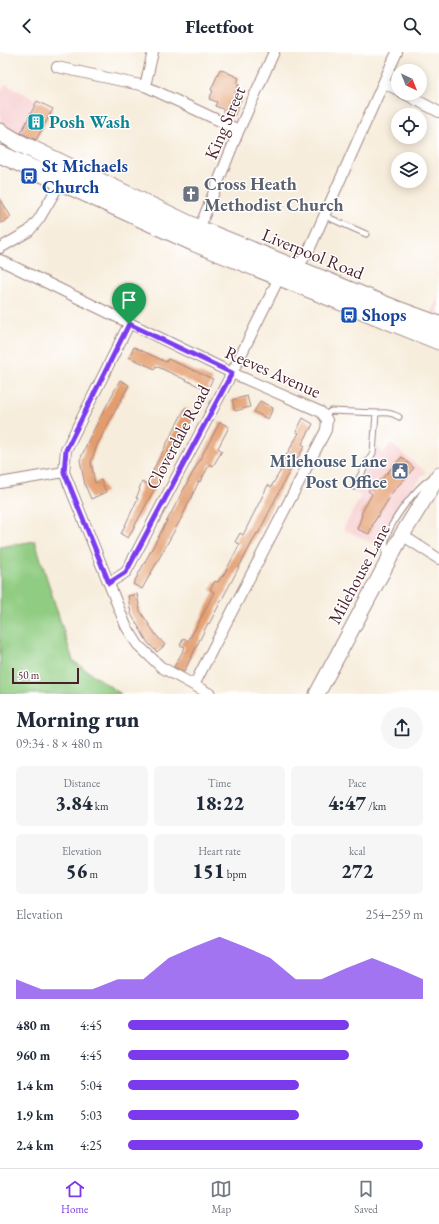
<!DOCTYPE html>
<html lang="en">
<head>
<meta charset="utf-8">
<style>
	body { margin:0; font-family:"EB Garamond",serif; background:#f6f6f7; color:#1f2937; height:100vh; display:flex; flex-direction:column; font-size:15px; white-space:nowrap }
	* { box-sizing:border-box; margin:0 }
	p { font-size:13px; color:#747a83 }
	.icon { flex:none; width:22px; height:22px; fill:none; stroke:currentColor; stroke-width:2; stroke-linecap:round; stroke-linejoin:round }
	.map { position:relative; height:642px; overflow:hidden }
	.side { display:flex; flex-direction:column; background:#fff; flex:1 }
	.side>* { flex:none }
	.needle { width:26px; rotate:137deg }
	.fabs { position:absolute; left:391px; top:12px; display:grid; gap:8px }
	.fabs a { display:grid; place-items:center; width:36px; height:36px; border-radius:50%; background:#fff; box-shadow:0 2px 10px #0003; font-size:20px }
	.scale { position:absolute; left:12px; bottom:10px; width:67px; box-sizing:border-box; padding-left:4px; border:2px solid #4a1f2b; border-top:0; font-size:11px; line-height:14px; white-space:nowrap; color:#4a1f2b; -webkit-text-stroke:3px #fff; paint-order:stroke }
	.pin { position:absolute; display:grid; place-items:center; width:34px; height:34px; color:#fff; margin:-41px -17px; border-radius:50% 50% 50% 0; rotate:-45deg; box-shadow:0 0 4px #0007 }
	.pin .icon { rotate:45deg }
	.round { display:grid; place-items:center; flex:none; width:42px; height:42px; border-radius:21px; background:#f6f6f7 }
	.summary { display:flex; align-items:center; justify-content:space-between; height:68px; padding:0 16px }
	h1 { font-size:22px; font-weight:800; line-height:30px }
	.figures { display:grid; grid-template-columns:repeat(3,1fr); gap:6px; height:68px; padding:4px 16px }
	.figures div { display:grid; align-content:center; border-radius:6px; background:#f6f6f7; text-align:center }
	.figures b { font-size:20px; font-weight:800 }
	.figures small { font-size:11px; font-weight:400 }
	.figures p { font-size:11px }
	.chart { height:112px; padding:8px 16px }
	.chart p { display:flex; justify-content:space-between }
	.chart svg { width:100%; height:72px; margin-top:4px; fill:#7c3aed; opacity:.7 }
	ul { padding:0 16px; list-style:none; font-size:13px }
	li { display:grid; grid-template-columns:64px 48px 1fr; align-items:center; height:30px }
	li i { height:10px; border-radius:5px; background:#7c3aed }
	header { display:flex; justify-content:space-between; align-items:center; height:52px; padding:0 16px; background:#fff; font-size:18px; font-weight:800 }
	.tab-bar { display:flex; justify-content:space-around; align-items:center; height:56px; border-top:1px solid #e0e1e3; background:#fff; font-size:11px; color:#747a83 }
	.tab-bar a { display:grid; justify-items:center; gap:2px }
	.tab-bar .active { color:#7c3aed }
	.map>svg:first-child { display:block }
	.built { fill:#f7cfd0 }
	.green { fill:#90cc81; stroke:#6d7656 }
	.building { fill:#e39c6c }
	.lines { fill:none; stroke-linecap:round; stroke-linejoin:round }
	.service-casing { stroke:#a08684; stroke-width:7 }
	.minor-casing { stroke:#a08684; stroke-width:12 }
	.secondary-casing { stroke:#a08684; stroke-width:17 }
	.trunk-casing { stroke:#a08684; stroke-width:19 }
	.service { stroke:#fff; stroke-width:5 }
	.minor { stroke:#fff; stroke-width:10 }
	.secondary { stroke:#fff; stroke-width:15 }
	.trunk { stroke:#fff; stroke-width:17 }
	.route-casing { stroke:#fff; stroke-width:8 }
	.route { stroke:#7c3aed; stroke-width:5 }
	.labels { text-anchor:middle; stroke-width:3; stroke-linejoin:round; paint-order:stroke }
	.culture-label { font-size:18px; font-weight:bold; fill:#0d838f; stroke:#fff; text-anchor:start }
	.street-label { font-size:18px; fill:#4a1f2b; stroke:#fff }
	.transit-label { font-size:18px; font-weight:bold; fill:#164399; stroke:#fff; text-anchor:start }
	.worship-label { font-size:18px; font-weight:bold; fill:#5b616d; stroke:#fff; text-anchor:start }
	.service-label { font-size:18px; font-weight:bold; fill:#4e5e75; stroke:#fff; text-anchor:end }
</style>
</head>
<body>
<header><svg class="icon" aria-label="back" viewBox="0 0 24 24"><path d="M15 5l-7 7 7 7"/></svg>Fleetfoot<svg class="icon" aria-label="search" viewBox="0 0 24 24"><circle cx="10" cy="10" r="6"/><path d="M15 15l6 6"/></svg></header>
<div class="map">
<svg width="439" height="642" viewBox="0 0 439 642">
	<rect width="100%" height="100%" fill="#fff"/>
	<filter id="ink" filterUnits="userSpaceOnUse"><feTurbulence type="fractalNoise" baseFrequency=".025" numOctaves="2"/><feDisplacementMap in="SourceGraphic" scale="8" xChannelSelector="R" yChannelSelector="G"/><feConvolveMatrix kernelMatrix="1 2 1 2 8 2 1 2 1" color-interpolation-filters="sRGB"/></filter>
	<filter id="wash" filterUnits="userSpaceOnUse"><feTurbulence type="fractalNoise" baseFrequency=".012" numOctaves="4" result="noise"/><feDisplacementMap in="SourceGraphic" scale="16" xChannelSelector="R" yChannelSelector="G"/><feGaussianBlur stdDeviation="0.9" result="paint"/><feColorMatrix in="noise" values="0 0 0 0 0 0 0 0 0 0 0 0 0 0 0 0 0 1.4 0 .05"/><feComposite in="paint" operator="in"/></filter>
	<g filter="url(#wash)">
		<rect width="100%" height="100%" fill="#f7eddc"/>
		<path class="built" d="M6,32L53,57L35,92L0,72V37L2,38Z
			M439,241V266L431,263Z
			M390,391L426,420L410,439L397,457L377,493L343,477L361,444L353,440L375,399L376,393L384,401Z"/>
		<path class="green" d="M35,489L73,609L121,642H0V495Z"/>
		<g id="blocks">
			<path class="building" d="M220,17L239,26L237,31L239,32L235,42L242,45L234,64L223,60V57L215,54L217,50L209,47L213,39L211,38Z
				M37,49L53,57L36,88L21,81Z
				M0,146L11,165L0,172Z
				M134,295L166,310L168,307L213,327L207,338L156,314L155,317L129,305Z
				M120,328L129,333L97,393L91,410L95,431L101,428L106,440L91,447L85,433L80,408L88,389Z
				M247,344L250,355L235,359L232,348Z
				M260,349L273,356L268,367L254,360Z
				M185,356L195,362L128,486L121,482L138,446H136L140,438L139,437L142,430L146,432Z
				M303,366L313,372L302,392L305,394L286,426L258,482L257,481L209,572L208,571L184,620L174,615L185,595L180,593L184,586L188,589L198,572L214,540L210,538L215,529L218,530L222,524H223L240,492L235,490L240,481L243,483L268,433L271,435L281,418L276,415L281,405L284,407L299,381L296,380Z
				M220,370L229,375L218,396L222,399L213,414L210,412L200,430L199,429L182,465L142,537L133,532Z
				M402,405L414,416L389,444L390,445L374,470L369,482L357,477L362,463L361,462L372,442L368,439L373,432L375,434Z
				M137,542L140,559L156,583L165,593L157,600L148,591L131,562L128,544Z"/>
		</g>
	</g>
	<g filter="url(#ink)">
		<use href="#blocks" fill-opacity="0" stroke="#a08684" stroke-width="1"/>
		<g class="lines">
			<g class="service-casing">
				<path id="service" d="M325,164L366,182
					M325,363L331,359L378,361C387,360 392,361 399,365
					M354,435L373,401L376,361
					M385,504C385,499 385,493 386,488C390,469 416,436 431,426"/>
			</g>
			<g class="minor-casing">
				<path id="minor" d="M57,15L145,34L239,78
					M384,31L398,38
					M145,34L153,0
					M403,41L439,60
					M199,177L239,78L274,0
					M0,196L29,179L39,167L60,131
					M0,208L232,321L321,360L327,368L326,378L194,633
					M289,213C302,212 303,208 309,198L397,0
					M129,272L66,398L64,420L126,574L138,593L161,615L210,642
					M0,431L64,420
					M402,483L439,507
					M109,531L126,520L232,321L279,226"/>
			</g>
			<g class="secondary-casing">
				<path id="secondary" d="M317,642L402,483L439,423"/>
			</g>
			<g class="trunk-casing">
				<path id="trunk" d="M0,80L17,90L199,177L398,258L439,273
					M0,102L195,191L439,289"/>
			</g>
			<use href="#service" class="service"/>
			<use href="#minor" class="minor"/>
			<use href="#secondary" class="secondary"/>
			<use href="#trunk" class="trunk"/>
		</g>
	</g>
	<g class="lines" filter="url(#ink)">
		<g class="route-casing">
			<path id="route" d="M129,272L232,321L126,520L109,531L64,420L66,398Z"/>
		</g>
		<use href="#route" class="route"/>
	</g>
	<defs>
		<g id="building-square" transform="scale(0.9)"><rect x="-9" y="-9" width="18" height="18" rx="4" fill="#0f9aa8" stroke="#fff"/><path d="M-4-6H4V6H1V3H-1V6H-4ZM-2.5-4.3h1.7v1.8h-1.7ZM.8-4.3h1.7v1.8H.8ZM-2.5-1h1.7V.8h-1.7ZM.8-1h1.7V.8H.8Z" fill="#fff"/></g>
		<g id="bus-square" transform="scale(0.9)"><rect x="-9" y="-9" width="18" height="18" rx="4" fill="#1a4fb4" stroke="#fff"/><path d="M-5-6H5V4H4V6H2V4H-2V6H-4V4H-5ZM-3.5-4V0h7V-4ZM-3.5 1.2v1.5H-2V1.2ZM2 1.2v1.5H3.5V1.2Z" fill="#fff"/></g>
		<g id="church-square" transform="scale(0.9)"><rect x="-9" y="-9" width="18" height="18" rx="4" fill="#6b7280" stroke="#fff"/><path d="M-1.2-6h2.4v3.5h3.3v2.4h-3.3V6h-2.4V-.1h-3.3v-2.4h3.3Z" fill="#fff"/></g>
		<g id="civic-square" transform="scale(0.9)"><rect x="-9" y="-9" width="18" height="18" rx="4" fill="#5c6f8a" stroke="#fff"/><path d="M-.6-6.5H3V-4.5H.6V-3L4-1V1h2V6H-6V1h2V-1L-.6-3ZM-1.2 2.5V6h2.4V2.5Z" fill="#fff"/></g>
	</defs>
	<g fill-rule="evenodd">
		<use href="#building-square" x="36" y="70"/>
		<use href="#bus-square" x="29" y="124"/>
		<use href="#church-square" x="191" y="142"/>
		<use href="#bus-square" x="349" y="263"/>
		<use href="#civic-square" x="400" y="419"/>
	</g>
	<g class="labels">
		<g class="culture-label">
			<text x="49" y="76">Posh Wash</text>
		</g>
		<g class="street-label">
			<text transform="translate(225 71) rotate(-67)" y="6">King Street</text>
			<text transform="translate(313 202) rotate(22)" y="6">Liverpool Road</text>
			<text transform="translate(273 320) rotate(24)" y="6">Reeves Avenue</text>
			<text transform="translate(178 385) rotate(-62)" y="6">Cloverdale Road</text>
			<text transform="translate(359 522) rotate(-62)" y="6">Milehouse Lane</text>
		</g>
		<g class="transit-label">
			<text x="42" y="120">St Michaels<tspan x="42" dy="21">Church</tspan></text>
			<text x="362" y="269">Shops</text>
		</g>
		<g class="worship-label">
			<text x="204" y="138">Cross Heath<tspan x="204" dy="21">Methodist Church</tspan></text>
		</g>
		<g class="service-label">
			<text x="387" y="415">Milehouse Lane<tspan x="387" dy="21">Post Office</tspan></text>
		</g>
	</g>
</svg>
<div class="fabs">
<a><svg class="needle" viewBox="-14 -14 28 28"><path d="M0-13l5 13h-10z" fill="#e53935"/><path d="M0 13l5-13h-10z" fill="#747a83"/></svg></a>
<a><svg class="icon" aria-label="locate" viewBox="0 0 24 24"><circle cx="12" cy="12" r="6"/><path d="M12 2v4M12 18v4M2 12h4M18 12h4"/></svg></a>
<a><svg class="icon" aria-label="layers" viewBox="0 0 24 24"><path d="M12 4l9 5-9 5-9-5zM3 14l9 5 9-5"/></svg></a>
</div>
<div class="scale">50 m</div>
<div class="pin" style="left:129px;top:272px;background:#1e9e55"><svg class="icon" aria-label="arrive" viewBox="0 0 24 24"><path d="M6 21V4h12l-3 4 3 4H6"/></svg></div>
</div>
<section class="side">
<div class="summary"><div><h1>Morning run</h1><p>09:34 · 8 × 480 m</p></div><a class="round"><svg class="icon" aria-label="share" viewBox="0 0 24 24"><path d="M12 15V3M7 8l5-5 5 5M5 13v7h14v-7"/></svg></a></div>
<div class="figures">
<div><p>Distance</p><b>3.84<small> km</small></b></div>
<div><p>Time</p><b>18:22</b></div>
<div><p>Pace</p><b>4:47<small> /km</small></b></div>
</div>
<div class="figures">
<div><p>Elevation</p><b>56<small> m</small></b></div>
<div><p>Heart rate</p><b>151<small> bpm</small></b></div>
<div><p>kcal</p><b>272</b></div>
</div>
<div class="chart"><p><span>Elevation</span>254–259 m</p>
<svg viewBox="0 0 160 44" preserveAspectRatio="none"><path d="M0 44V32L10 38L20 38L30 38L40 32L50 32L60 19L70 12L80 6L90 12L100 19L110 32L120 32L130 25L140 19L150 25L160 32V44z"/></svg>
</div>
<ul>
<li><b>480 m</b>4:45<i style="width:75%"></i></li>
<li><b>960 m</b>4:45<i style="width:75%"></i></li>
<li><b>1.4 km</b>5:04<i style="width:58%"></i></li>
<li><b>1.9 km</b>5:03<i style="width:58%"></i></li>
<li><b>2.4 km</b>4:25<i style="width:100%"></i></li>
</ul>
</section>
<nav class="tab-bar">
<a class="active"><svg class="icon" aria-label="home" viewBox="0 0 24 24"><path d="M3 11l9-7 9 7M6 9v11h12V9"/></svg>Home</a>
<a><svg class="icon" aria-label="map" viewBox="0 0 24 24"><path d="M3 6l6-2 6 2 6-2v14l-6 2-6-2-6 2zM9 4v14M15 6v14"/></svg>Map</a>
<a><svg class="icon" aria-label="saved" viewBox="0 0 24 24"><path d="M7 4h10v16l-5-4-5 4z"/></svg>Saved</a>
</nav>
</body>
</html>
